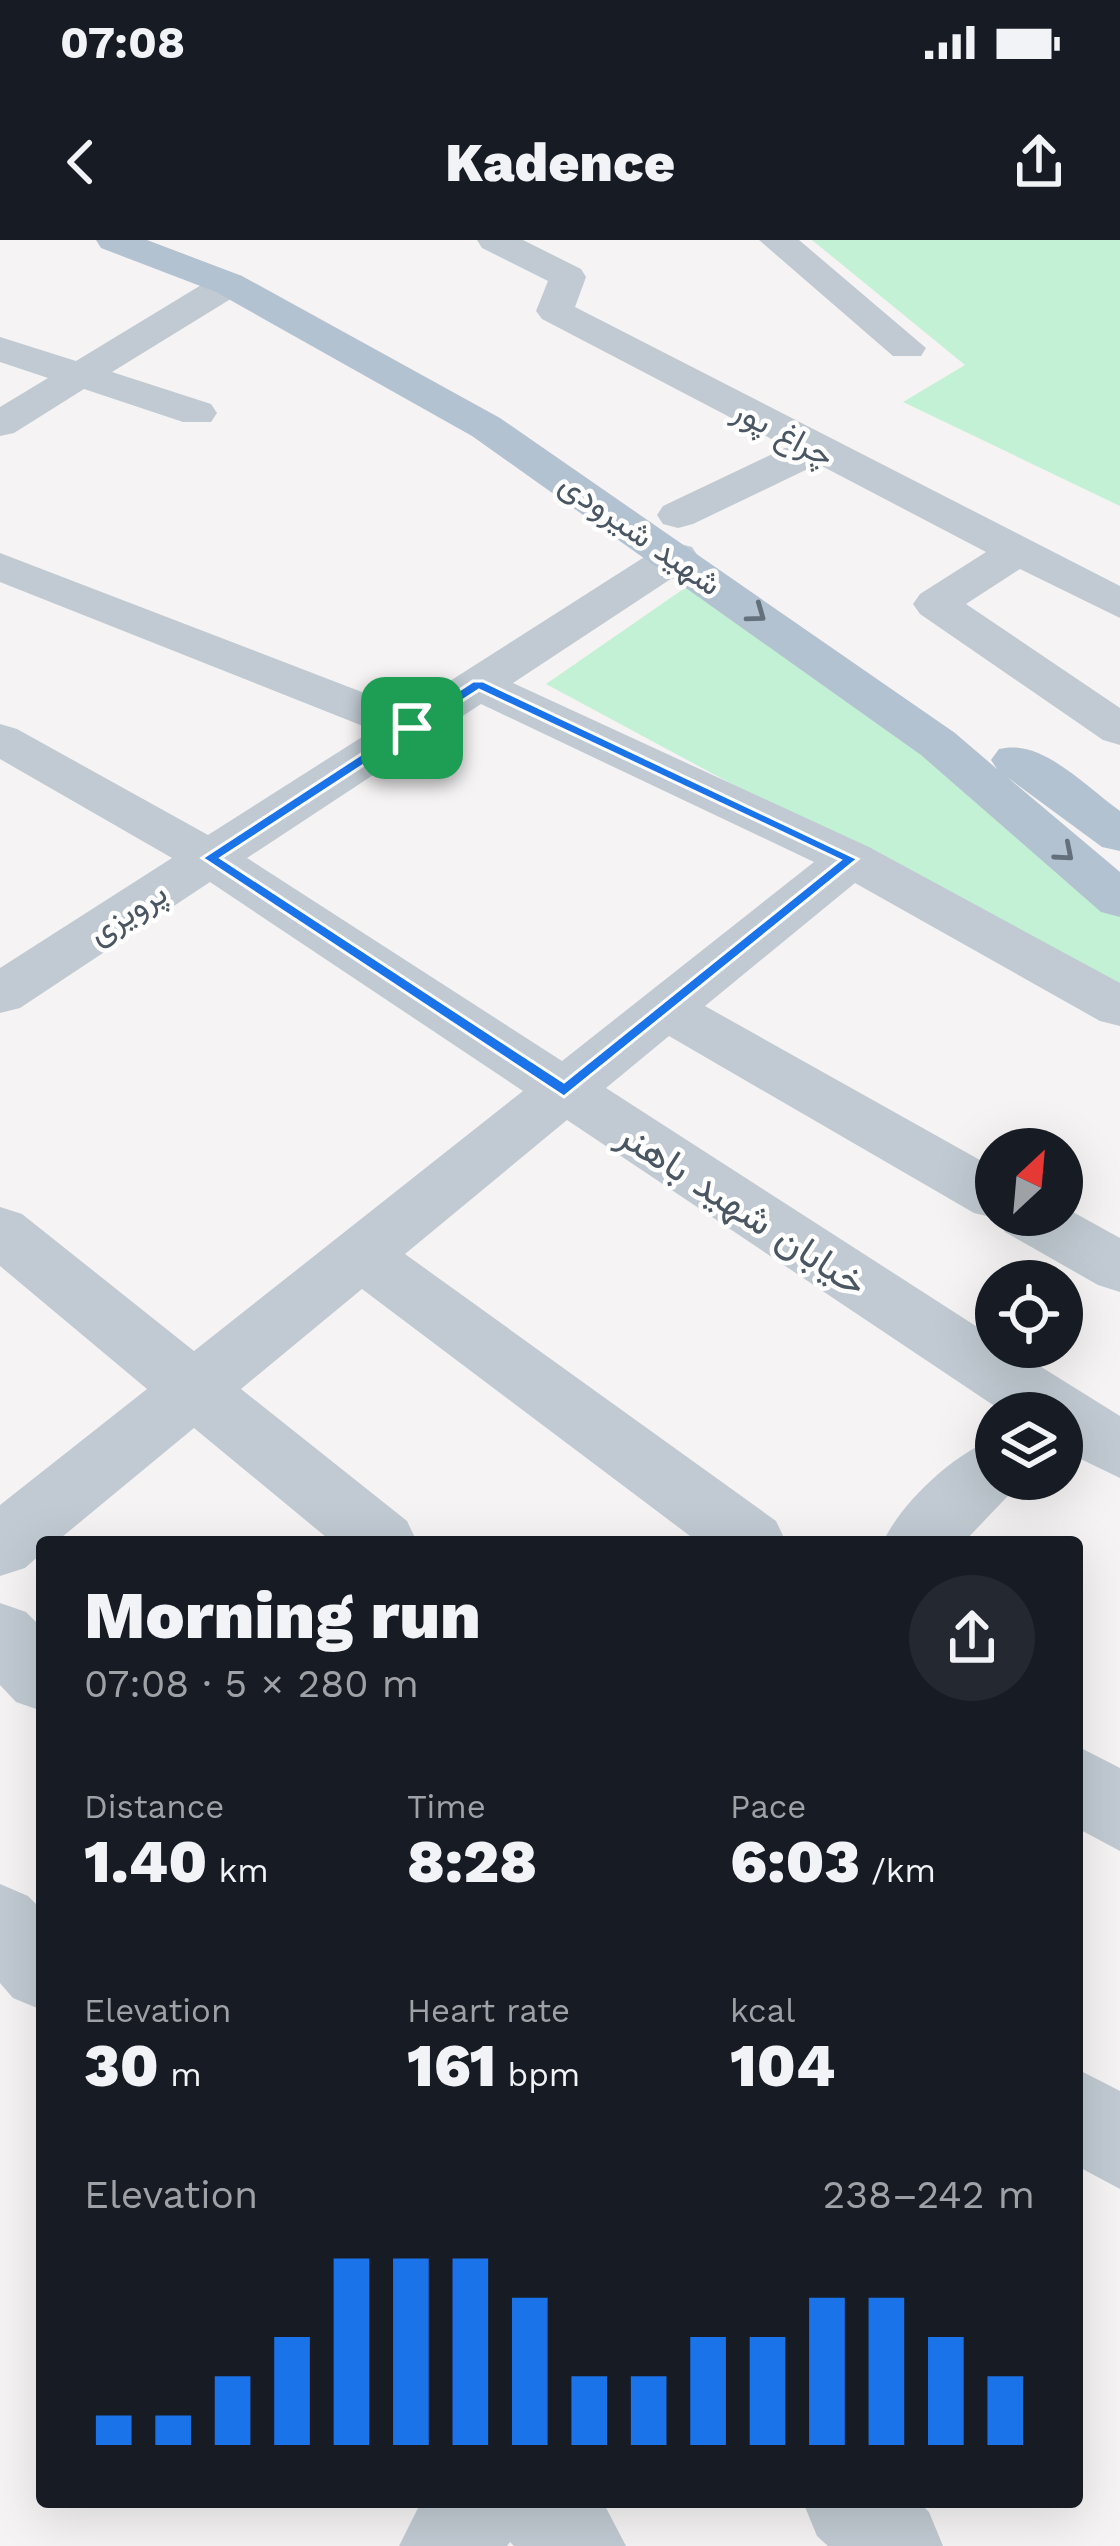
<!DOCTYPE html>
<html lang="en">
<head>
<meta charset="utf-8">
<style>
	body { margin:0; font-family:"Work Sans",Vazirmatn,sans-serif; background:#242831; color:#f1f3f6; height:100vh; display:flex; flex-direction:column; font-size:45px; white-space:nowrap }
	* { box-sizing:border-box; margin:0 }
	p { font-size:39px; color:#9ea1a6 }
	.icon { flex:none; width:66px; height:66px; fill:none; stroke:currentColor; stroke-width:2; stroke-linecap:round; stroke-linejoin:round }
	.map { position:relative; flex:1; overflow:hidden }
	.details { position:absolute; left:36px; top:1296px; width:1047px; height:972px; display:flex; flex-direction:column; background:#171b24; border-radius:12px; box-shadow:0 12px 48px #0002 }
	.details>* { flex:none }
	.needle { width:78px; rotate:26deg }
	.buttons { position:absolute; left:975px; top:888px; display:grid; gap:24px }
	.buttons a { display:grid; place-items:center; width:108px; height:108px; border-radius:50%; background:#171b24; box-shadow:0 12px 48px #0002; font-size:60px }
	.pin { position:absolute; display:grid; place-items:center; width:102px; height:102px; color:#fff; margin:-51px; border-radius:24px; box-shadow:0 6px 18px #0006 }
	.round { display:grid; place-items:center; flex:none; width:126px; height:126px; border-radius:63px; background:#242831 }
	.summary { display:flex; align-items:center; justify-content:space-between; height:204px; padding:0 48px }
	h1 { font-size:66px; font-weight:800; line-height:90px }
	.figures { display:grid; grid-template-columns:repeat(3,1fr); gap:18px; height:204px; padding:12px 48px }
	.figures div { display:grid; align-content:center }
	.figures b { font-size:60px; font-weight:800 }
	.figures small { font-size:33px; font-weight:400 }
	.figures p { font-size:33px }
	.chart { height:336px; padding:24px 48px }
	.chart p { display:flex; justify-content:space-between }
	.chart svg { width:100%; height:216px; margin-top:12px; stroke:#1a73e8; stroke-width:6 }
	.status { display:flex; justify-content:space-between; align-items:center; height:84px; padding:0 60px; background:#171b24; direction:ltr }
	.status svg { height:33px; fill:currentColor }
	header { display:flex; justify-content:space-between; align-items:center; height:156px; padding:0 48px; background:#171b24; font-size:54px; font-weight:800 }
	.map>svg:first-child { display:block }
	.green { fill:#c3f1d5 }
	.lines { fill:none; stroke-linecap:round; stroke-linejoin:round }
	.minor { fill:#c1cad2; fill-rule:evenodd }
	.major { fill:#b3c2d1; fill-rule:evenodd }
	.oneway { stroke:#64717d }
	.route { fill:#1a73e8; stroke:#fff; stroke-width:3; fill-rule:evenodd }
	.labels { text-anchor:middle; stroke-width:9; stroke-linejoin:round; paint-order:stroke }
	.far-street-label { font-size:33px; fill:#4a5661; stroke:#fff }
	.street-label { font-size:39px; fill:#4a5661; stroke:#fff }
</style>
</head>
<body>
<div class="status"><b>07:08</b><svg viewBox="0 0 49 12"><path d="M0 12V9h3v3zM5 12V6h3v6zM10 12V3h3v9zM15 12V0h3v12zM26 1h20v11H26zM47 4h2v5h-2z"/></svg></div>
<header><svg class="icon" aria-label="back" viewBox="0 0 24 24"><path d="M15 5l-7 7 7 7"/></svg>Kadence<svg class="icon" aria-label="share" viewBox="0 0 24 24"><path d="M12 15V3M7 8l5-5 5 5M5 13v7h14v-7"/></svg></header>
<div class="map">
<svg width="1120" height="2306" viewBox="0 0 1120 2306">
	<rect width="100%" height="100%" fill="#f5f3f3"/>
	<path class="green" d="M812,0H1120V266L903,162L965,125Z
		M695,341L1120,668V753L546,444Z"/>
	<g class="lines">
		<path class="minor" d="M477,0H523L581,29L586,37L575,67L1120,346V378L1020,329L966,364L1120,468V505L1103,500L920,374L913,364L920,354L986,312L818,224L693,284L678,288L663,284L657,275L663,266L787,207L542,79L536,71L548,41L482,8Z
			M759,0H799L926,108L921,116H893Z
			M229,33L242,36L247,44L242,52L112,132L211,164L217,173L211,182H183L84,149L14,193L0,196V167L48,138L0,122V97L76,121L216,36Z
			M676,303L692,307L698,316L692,325L513,443L869,607L1120,743V786L1100,781L855,643L705,766L996,929V975H1062V966L1120,998V1052L1098,1045L1005,992L999,979L974,973L669,796L606,848L996,1099V1107H1009L1120,1176V1238L1062,1210V1173H1005L567,880L405,1014L776,1281L786,1302H698L362,1049L241,1149L407,1281L417,1302H332L194,1188L56,1302H42V1313L25,1328L0,1336V1265L147,1149L0,1026V967L22,974L194,1111L523,851L210,642L20,768L0,773V728L172,618L0,519V484L17,489L208,595L373,490L0,342V313L406,469L660,307ZM481,464L814,622L562,821L247,618Z
			M996,1198V1239H1024L964,1302H883C902,1262 954,1213 996,1198Z
			M0,1363L26,1372L42,1388V1471L16,1462L0,1445Z
			M1077,1506L1120,1528V1611L1077,1588Z
			M0,1644L28,1656L42,1670V1770L13,1758L0,1743Z
			M1077,1829L1120,1851V1949L1077,1926Z
			M421,2262H603L626,2306H514L510,2302L507,2306H399Z
			M803,2262H919L929,2272L943,2306H828L817,2296Z"/>
		<path class="major" d="M96,0H147L242,36L500,178L955,493L997,529L991,520L999,509C1042,498 1086,547 1120,571V611L1102,607L1007,537L1120,632V677L1101,672L921,515L472,196L216,52L101,8Z"/>
	</g>
	<defs><path id="oneway-chevron" d="M-2-3.5L2.5 0L-2 3.5" fill="none" stroke-width="1.6" stroke-linecap="round" stroke-linejoin="round" transform="scale(3)"/></defs>
	<g class="oneway">
		<use href="#oneway-chevron" transform="translate(757 374) rotate(36)"/>
		<use href="#oneway-chevron" transform="translate(1065 613) rotate(41)"/>
	</g>
	<path class="route" d="M473,441H483L858,619L564,857L202,618ZM479,450L840,620L564,842L221,618Z"/>
	<g class="labels">
		<g class="far-street-label">
			<text transform="translate(784 192) rotate(28)" y="12">چراغ پور</text>
			<text transform="translate(641 293) rotate(35)" y="12">شهید شیرودی</text>
			<text transform="translate(127 672) rotate(-33)" y="12">پرویزی</text>
		</g>
		<g class="street-label">
			<text transform="translate(743 968) rotate(33)" y="14">خیابان شهید باهنر</text>
		</g>
	</g>
</svg>
<div class="buttons">
<a><svg class="needle" viewBox="-14 -14 28 28"><path d="M0-13l5 13h-10z" fill="#e53935"/><path d="M0 13l5-13h-10z" fill="#9ea1a6"/></svg></a>
<a><svg class="icon" aria-label="locate" viewBox="0 0 24 24"><circle cx="12" cy="12" r="6"/><path d="M12 2v4M12 18v4M2 12h4M18 12h4"/></svg></a>
<a><svg class="icon" aria-label="layers" viewBox="0 0 24 24"><path d="M12 4l9 5-9 5-9-5zM3 14l9 5 9-5"/></svg></a>
</div>
<div class="pin" style="left:412px;top:488px;background:#1e9e55"><svg class="icon" aria-label="arrive" viewBox="0 0 24 24"><path d="M6 21V4h12l-3 4 3 4H6"/></svg></div>
<section class="details">
<div class="summary"><div><h1>Morning run</h1><p>07:08 · 5 × 280 m</p></div><a class="round"><svg class="icon" aria-label="share" viewBox="0 0 24 24"><path d="M12 15V3M7 8l5-5 5 5M5 13v7h14v-7"/></svg></a></div>
<div class="figures">
<div><p>Distance</p><b>1.40<small> km</small></b></div>
<div><p>Time</p><b>8:28</b></div>
<div><p>Pace</p><b>6:03<small> /km</small></b></div>
</div>
<div class="figures">
<div><p>Elevation</p><b>30<small> m</small></b></div>
<div><p>Heart rate</p><b>161<small> bpm</small></b></div>
<div><p>kcal</p><b>104</b></div>
</div>
<div class="chart"><p><span>Elevation</span>238–242 m</p>
<svg viewBox="0 0 160 44" preserveAspectRatio="none"><path d="M5 44V38M15 44V38M25 44V30M35 44V22M45 44V6M55 44V6M65 44V6M75 44V14M85 44V30M95 44V30M105 44V22M115 44V22M125 44V14M135 44V14M145 44V22M155 44V30"/></svg>
</div>
</section>
</div>
</body>
</html>
